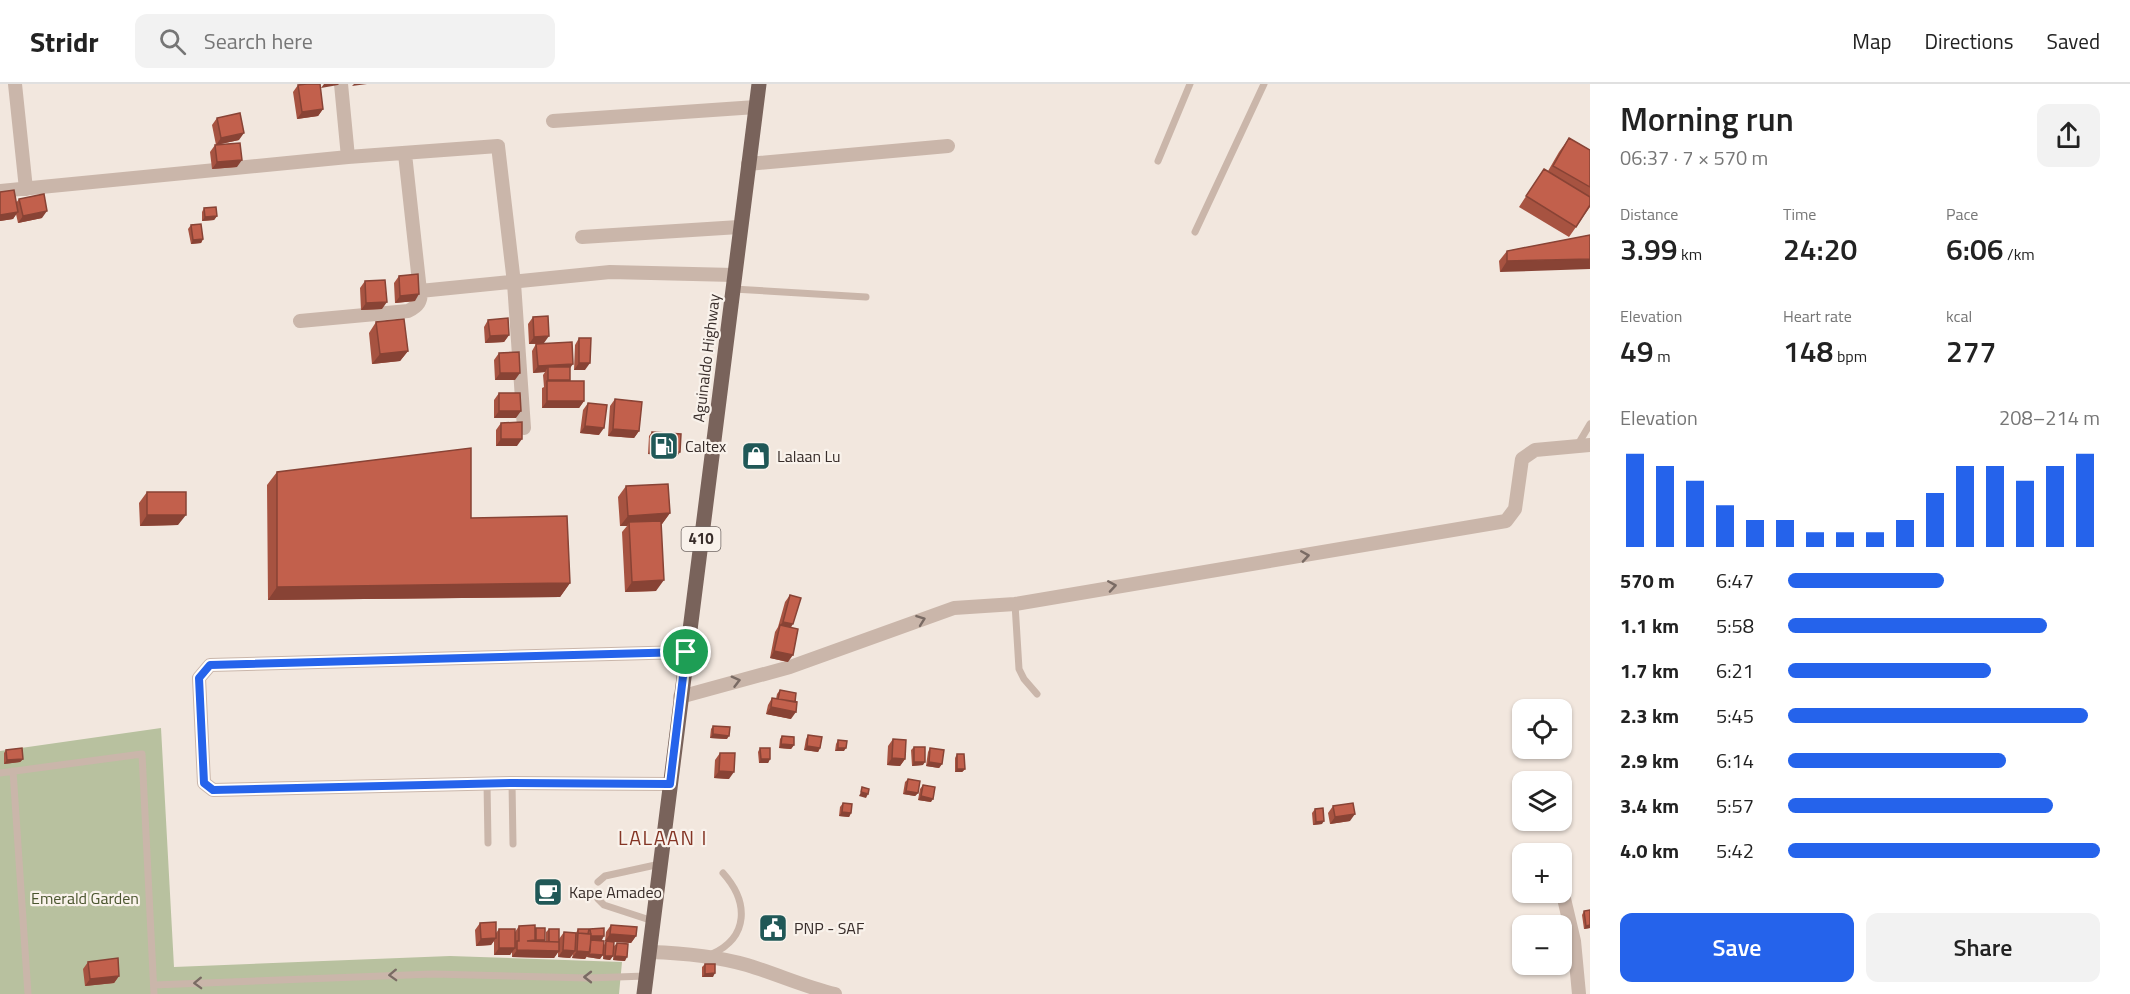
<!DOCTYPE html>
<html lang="en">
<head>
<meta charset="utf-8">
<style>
	body { margin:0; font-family:"Titillium Web",sans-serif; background:#f2f2f2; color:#222; height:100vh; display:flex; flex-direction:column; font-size:22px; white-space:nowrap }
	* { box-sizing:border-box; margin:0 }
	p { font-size:20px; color:#767676 }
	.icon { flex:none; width:33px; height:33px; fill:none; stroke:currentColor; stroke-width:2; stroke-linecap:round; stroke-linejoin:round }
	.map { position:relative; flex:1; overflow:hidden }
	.details { display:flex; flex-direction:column; background:#fff; width:540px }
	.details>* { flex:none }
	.controls { position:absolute; left:1512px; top:615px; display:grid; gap:12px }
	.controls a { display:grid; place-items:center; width:60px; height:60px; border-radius:12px; background:#fff; box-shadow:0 2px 4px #0004; font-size:30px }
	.pin { position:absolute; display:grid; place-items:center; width:51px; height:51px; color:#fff; margin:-26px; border:3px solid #fff; border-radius:50%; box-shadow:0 2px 6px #0007 }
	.round { display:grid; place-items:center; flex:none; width:63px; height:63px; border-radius:12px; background:#f2f2f2 }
	.headline { display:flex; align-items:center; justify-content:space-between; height:102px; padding:0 30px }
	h1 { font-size:33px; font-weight:600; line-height:45px }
	.stats { display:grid; grid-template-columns:repeat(3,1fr); gap:9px; height:102px; padding:6px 30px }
	.stats div { display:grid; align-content:center }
	.stats b { font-size:30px; font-weight:600 }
	.stats small { font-size:16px; font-weight:400 }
	.stats p { font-size:16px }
	.chart { height:168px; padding:12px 30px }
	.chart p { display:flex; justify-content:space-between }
	.chart svg { width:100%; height:108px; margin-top:6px; stroke:#2563eb; stroke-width:6 }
	.action { display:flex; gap:12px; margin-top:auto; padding:12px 30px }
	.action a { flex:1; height:69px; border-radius:12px; background:#2563eb; color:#fff; font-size:24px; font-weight:600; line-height:69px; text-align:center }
	.action a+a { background:#f2f2f2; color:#222 }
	ul { padding:0 30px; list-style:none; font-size:20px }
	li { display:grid; grid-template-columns:96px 72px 1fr; align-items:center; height:45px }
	li i { height:15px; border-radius:8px; background:#2563eb }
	header { display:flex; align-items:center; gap:36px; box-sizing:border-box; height:84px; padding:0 30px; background:#fff; border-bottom:2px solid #e0e0e0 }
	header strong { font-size:28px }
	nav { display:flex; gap:33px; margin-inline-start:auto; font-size:21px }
	.search { width:420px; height:54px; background:#f2f2f2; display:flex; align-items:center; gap:15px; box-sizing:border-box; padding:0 21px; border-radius:12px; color:#767676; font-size:22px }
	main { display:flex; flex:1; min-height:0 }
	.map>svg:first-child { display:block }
	.green { fill:#b8c19f }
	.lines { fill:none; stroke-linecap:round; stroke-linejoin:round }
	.lane { stroke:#cab6aa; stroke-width:7 }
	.street { stroke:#cab6aa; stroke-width:14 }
	.primary { stroke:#79635b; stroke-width:15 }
	.wall { fill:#a75341 }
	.shaded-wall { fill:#884335 }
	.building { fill:#c2604c; stroke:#884335; stroke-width:1.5 }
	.oneway { stroke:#7a6b64 }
	.route-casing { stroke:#fff; stroke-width:12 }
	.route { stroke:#2563eb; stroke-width:8 }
	.labels { text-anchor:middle; stroke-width:4.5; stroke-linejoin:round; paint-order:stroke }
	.shield { fill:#f9f2eb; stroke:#726864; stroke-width:1.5 }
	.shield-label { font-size:15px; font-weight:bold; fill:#382d2a }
	.street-label { font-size:16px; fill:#382d2a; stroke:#f9f2eb }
	.poi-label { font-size:16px; fill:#382d2a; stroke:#f9f2eb; text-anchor:start }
	.park-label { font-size:16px; fill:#4a552e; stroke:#f9f2eb }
	.quarter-label { font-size:20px; letter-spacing:1.5px; fill:#843525; stroke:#f9f2eb }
</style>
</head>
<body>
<header>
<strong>Stridr</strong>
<div class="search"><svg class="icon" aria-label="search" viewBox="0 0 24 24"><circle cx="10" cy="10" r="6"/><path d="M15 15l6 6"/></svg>Search here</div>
<nav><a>Map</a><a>Directions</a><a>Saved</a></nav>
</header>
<main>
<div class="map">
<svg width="1590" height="910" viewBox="0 0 1590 910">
	<rect width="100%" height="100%" fill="#f2e7de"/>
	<path class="green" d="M161,644L174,883L450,872L622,878L619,910H0V667Z"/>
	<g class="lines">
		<path class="lane" d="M1158,77L1190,0
			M1195,148L1264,0
			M733,205L866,213
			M1577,362L1590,340
			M1015,520L1019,585L1024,595L1037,610
			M13,687L28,910
			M0,689L142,670L154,910
			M487,699L488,759
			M512,699L513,760
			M598,798L605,792L660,780
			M598,815L604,821L653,837
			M712,870C749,853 749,818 723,789
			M154,901L433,890L588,894L646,892"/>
		<path class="street" d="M15,0L26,105
			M341,0L348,73
			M553,37L756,23
			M405,70L420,207L610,188L734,191
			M748,80L948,62
			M0,107L348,73L498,62L514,199L524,344
			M582,153L739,143
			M300,237L408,227C418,222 422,217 420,207
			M680,613L790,583L954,524L1015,520L1506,437L1515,425L1522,375L1535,366L1590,361
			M670,700L512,699L213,706L204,699L199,594L210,581L686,568
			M1562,806L1574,857L1579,910
			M650,868C682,869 715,872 747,881C777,890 805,903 835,910"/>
		<path class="primary" d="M644,910L759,0"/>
	</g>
	<path class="wall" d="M298,1L323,25L318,32L297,35L293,8Z
		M217,34L239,56L216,61L212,41Z
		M1569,54L1590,66V123L1569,153L1519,123L1544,85L1548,87L1559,68Z
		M215,61L237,83L212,85L210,68Z
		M0,108L16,119L19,115L42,134L18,139L16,130L13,135L0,137Z
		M204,124L217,132L214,136L202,137V128Z
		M191,141L203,155L201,159L191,160L188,145Z
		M1590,151L1500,188L1499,177L1507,167Z
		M399,192L415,217L395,219L394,199Z
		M365,197L382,225L361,226L360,204Z
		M533,233L544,259L570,284L569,297L584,317L579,324H542V304L544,303L543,291L545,288L533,289L532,267L536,260H539H529L528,240Z
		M488,236L509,251L504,258L485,259L484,243Z
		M376,238L408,267L400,277L372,280L369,249Z
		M579,254L585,286H574L575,261Z
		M499,269L515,296H495L494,276Z
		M499,309L516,334H494V316Z
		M615,315L639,347L634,354L608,352L610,322Z
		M588,319L599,351L580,349L583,326Z
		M501,339L517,362H496V346Z
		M652,348L680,368L677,372L648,370L649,352Z
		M277,388L471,434L570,499L560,513L268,516L267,401Z
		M626,402L670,429L662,440H661L656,507L625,508L622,448L627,442H620L618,413Z
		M147,408L178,441L140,442L139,419Z
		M790,511L791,543L788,578L770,574L775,548L778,543L785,518Z
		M780,606L791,635L766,630L768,621L772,614L776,615L777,610Z
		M713,642L727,655L710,654L711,645Z
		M808,651L820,664L818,668L804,666L806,655Z
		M782,652L794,661L791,665L779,664L780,655Z
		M893,655L905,675L900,682L887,681L888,662Z
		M838,656L844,667H835L836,660Z
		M914,663L923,681L912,682L911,666Z
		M760,664L770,675L768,679H759L758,668Z
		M930,664L942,680L939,684L926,682L928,668Z
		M6,666L23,675L20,678L4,680V669Z
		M720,669L729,695L714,694L715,676Z
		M957,670L965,685L962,688H955V674Z
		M908,695L918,709L915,712L903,710L905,698Z
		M923,701L931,718L918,716L920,705Z
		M843,719L851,729L849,733L839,732L840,723Z
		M1333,722L1350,737L1330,740L1328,729Z
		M1315,725L1322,740L1313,741L1312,729Z
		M1543,808H1562L1560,814L1544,817Z
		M1590,826V844L1584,845L1582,831L1584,827Z
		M480,839L496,849L499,845L515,848L519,842L535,845L536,844L544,858H546V848L549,845L559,855L564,848L576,849L578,845L588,848L590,845L602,856H595L604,861L606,857H605L606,848L611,841L636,852L631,859L614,858L613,872L610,876L603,875V864L600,875L587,873V872L585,875L572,874L573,870L570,874L558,873V868L554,874L512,873V867L510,871H494V857L491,861L476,862L475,846Z
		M617,859L625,877L613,876L614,862Z
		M88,878L119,892L114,899L85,902L83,885Z
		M705,880L713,893H702V883Z"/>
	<path class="shaded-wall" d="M324,0H339L338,1L321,4Z
		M354,0H367L352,2Z
		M323,25L318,32L297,35L302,28Z
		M244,49L239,56L216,61L221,54Z
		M242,76L237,83L212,85L217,78Z
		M47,127L42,134L18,139L23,132Z
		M18,128L13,135L0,137V131Z
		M217,132L214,136L202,137L205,133Z
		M203,155L201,159L191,160L193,156Z
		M1590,175V185L1500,188L1507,177Z
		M419,210L415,217L395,219L400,212Z
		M387,218L382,225L361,226L366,219Z
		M509,251L504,258L485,259L490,252Z
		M549,252L544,259L529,260L534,253Z
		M408,267L400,277L372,280L380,270Z
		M579,279H590L585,286H574Z
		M573,280L568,287L548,283L545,288L533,289L538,282Z
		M500,289H520L515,296H495Z
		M548,296H570L565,303L547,297L543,303Z
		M547,317H584L579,324H542Z
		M499,327H521L516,334H494Z
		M585,342L604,344L599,351L580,349Z
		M613,345L639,347L634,354L608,352Z
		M501,355H522L517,362H496Z
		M651,366L680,368L677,372L648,370Z
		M670,429L662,440L630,442L629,438L627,442H620L628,432Z
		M147,431H186L178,441L140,442Z
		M664,496L656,507L625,508L632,498Z
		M570,499L560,513L268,516L277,503Z
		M783,538L793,540L788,548L779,542Z
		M774,567L793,571L788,578L770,574Z
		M771,623L796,628L791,635L766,630Z
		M713,650L729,652L727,655L710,654Z
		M781,660L794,661L791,665L779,664Z
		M807,662L820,664L818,668L804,666Z
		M838,664H846L844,667H835Z
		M892,674L905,675L900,682L887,681Z
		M23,675L20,678L4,680L7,676Z
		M761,675H770L768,679H759Z
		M914,678H925L923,681L912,682Z
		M929,678L942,680L939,684L926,682Z
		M957,685H965L962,688H955Z
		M719,687L734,688L729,695L714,694Z
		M906,707L918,709L915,712L903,710Z
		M861,708L868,710L866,714L859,712Z
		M921,712L933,715L931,718L918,716Z
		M842,728L851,729L849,733L839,732Z
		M1355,730L1350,737L1330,740L1335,733Z
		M1324,737L1322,740L1313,741L1316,738Z
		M1563,811L1560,814L1544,817L1546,813Z
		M1590,841V844L1584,845L1586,842Z
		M610,850L636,852L631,859L605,857Z
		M591,852H604L602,856H588Z
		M496,854L491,861L476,862L481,855Z
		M499,864H515L510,871H494Z
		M517,866L559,867L554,874L512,873Z
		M563,866L575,867L570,874L558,873Z
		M577,867L590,868L585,875L572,874Z
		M589,870L603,871L600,875L587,873Z
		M605,872H613L610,876L603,875Z
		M615,872L627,873L625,877L613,876Z
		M715,889L713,893H702L705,890Z
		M119,892L114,899L85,902L90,895Z"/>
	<path class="building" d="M307,0H320L323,25L302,28L298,1Z
		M240,29L244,49L221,54L217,34Z
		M1569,54L1590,66V103L1553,82Z
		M240,59L242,76L217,78L215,61Z
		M1544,85L1590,113V121L1576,143L1526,112Z
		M14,106L18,128L0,131V108Z
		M44,110L47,127L23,132L19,115Z
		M216,123L217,132L205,133L204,124Z
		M201,140L203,155L193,156L191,141Z
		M1590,151V175L1507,177V167Z
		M418,190L419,210L400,212L399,192Z
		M385,196L387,218L366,219L365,197Z
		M548,232L549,252L534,253L533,233Z
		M508,234L509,251L490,252L488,236Z
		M404,235L408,267L380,270L376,238Z
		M579,254H591L590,279H579Z
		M572,258L573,280L538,282L536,260Z
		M519,268L520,289H500L499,269Z
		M548,283H570V296H548Z
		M547,297H584V317H547Z
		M499,309H520L521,327H499Z
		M615,315L642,318L639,347L613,345Z
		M588,319L607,321L604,344L585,342Z
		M522,338V355H501V339Z
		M652,348L681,350L680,368L651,366Z
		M471,364V434L567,432L570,499L277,503V388Z
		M668,400L670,429L628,432L626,402Z
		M147,408H186V431H147Z
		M661,437L664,496L632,498L629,438Z
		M790,511L801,514L793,540L783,538Z
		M780,541L798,545L793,571L774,567Z
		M780,606L796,609L795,618L778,615Z
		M772,614L797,618L796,628L771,623Z
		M713,642L730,643L729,652L713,650Z
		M808,651L822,653L820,664L807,662Z
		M782,652L794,653V661L781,660Z
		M893,655L906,656L905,675L892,674Z
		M838,656L847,657L846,664H838Z
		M914,663H925V678H914Z
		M22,664L23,675L7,676L6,666Z
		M760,664H770V675H761Z
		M930,664L944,666L942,680L929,678Z
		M720,669H735L734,688L719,687Z
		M957,670H964L965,685H957Z
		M908,695L920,697L918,709L906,707Z
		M923,701L935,703L933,715L921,712Z
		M862,703L869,705L868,710L861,708Z
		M843,719L852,720L851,729L842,728Z
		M1353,719L1355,730L1335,733L1333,722Z
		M1323,724L1324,737L1316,738L1315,725Z
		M1562,803L1563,811L1546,813V808H1562Z
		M1590,826V841L1586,842L1584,827Z
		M496,838V854L481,855L480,839Z
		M535,841V856L527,857L559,858V867L517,866V857H519V842Z
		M611,841L637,843L636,852L610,850Z
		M536,844H545V856H536Z
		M604,844V852H591L590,845Z
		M499,845H515V864H499Z
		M549,845H559V858H549Z
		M578,845H589L588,850L578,849Z
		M564,848L576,849L575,867L563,866Z
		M578,849L591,850L590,868L577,867Z
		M591,856L604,857L603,871L589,870Z
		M606,857L614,858L613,872H605Z
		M617,859L628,860L627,873L615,872Z
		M118,874L119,892L90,895L88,878Z
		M705,880H715V889L705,890Z"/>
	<defs><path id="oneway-chevron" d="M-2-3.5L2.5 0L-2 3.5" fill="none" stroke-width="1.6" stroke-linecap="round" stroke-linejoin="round" transform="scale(1.5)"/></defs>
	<g class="oneway">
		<use href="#oneway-chevron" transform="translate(1305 472) rotate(-9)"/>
		<use href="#oneway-chevron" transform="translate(1112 502) rotate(-9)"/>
		<use href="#oneway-chevron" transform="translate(921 536) rotate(-20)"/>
		<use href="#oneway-chevron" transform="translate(736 597) rotate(-15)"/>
		<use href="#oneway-chevron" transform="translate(393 891) rotate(178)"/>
		<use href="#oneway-chevron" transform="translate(588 893) rotate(180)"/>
		<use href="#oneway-chevron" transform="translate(198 899) rotate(178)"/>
	</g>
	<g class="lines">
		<g class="route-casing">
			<path id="route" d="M686,568L670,700L512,699L213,706L204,699L199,594L210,581Z"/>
		</g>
		<use href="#route" class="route"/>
	</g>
	<defs>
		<g id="fuel-square" transform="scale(1.5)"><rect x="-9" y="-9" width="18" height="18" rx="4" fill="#205857" stroke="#f9f2eb"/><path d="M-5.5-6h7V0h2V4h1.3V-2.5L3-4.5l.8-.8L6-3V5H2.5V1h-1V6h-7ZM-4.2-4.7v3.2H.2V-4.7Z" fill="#fff"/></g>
		<g id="shop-square" transform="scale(1.5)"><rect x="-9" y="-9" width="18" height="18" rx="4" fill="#205857" stroke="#f9f2eb"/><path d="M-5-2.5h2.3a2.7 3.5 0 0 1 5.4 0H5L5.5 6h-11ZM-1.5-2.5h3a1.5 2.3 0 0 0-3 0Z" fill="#fff"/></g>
		<g id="cafe-square" transform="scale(1.5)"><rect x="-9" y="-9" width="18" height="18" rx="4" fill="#205857" stroke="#f9f2eb"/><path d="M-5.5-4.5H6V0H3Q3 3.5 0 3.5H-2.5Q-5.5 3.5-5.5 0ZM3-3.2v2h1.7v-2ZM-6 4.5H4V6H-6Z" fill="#fff"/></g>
		<g id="civic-square" transform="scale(1.5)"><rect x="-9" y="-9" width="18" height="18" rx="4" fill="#205857" stroke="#f9f2eb"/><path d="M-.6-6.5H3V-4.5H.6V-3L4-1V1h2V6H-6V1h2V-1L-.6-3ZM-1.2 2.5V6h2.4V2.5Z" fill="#fff"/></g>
	</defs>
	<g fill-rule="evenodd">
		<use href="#fuel-square" x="664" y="362"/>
		<use href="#shop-square" x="756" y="372"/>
		<use href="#cafe-square" x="548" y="808"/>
		<use href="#civic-square" x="773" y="844"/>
	</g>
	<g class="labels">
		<rect class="shield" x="681.5" y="443" width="39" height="24" rx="4.5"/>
		<g class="shield-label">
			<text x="701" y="460">410</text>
		</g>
		<g class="street-label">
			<text transform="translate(706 274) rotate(-83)" y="6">Aguinaldo Highway</text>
		</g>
		<g class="poi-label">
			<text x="685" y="368">Caltex</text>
			<text x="777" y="378">Lalaan Lu</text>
			<text x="569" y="814">Kape Amadeo</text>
			<text x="794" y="850">PNP - SAF</text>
		</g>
		<g class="park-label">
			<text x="85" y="820">Emerald Garden</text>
		</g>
		<g class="quarter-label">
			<text x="663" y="761">LALAAN I</text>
		</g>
	</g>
</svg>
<div class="controls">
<a><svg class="icon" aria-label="locate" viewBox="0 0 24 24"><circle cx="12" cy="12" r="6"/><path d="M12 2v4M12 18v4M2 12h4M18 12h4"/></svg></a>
<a><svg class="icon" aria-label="layers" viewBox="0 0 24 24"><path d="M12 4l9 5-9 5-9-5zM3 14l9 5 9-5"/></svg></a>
<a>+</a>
<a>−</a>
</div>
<div class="pin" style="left:686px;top:568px;background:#1e9e55"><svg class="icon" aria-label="arrive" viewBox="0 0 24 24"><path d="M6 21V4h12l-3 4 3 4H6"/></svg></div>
</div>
<section class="details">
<div class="headline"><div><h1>Morning run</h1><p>06:37 · 7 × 570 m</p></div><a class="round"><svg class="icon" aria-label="share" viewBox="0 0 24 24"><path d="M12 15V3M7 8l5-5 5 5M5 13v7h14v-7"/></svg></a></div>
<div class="stats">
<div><p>Distance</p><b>3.99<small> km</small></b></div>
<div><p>Time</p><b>24:20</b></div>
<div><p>Pace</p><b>6:06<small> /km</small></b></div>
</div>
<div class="stats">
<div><p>Elevation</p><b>49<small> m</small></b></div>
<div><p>Heart rate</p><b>148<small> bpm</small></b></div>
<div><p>kcal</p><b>277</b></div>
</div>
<div class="chart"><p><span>Elevation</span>208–214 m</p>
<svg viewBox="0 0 160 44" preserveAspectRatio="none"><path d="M5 44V6M15 44V11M25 44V17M35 44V27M45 44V33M55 44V33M65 44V38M75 44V38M85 44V38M95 44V33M105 44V22M115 44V11M125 44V11M135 44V17M145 44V11M155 44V6"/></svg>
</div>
<ul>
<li><b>570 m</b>6:47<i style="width:50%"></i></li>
<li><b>1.1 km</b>5:58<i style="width:83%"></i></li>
<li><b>1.7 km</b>6:21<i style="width:65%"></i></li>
<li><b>2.3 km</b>5:45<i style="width:96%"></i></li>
<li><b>2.9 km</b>6:14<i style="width:70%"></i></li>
<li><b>3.4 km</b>5:57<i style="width:85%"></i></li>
<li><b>4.0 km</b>5:42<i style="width:100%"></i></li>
</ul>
<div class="action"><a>Save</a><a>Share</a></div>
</section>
</main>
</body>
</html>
